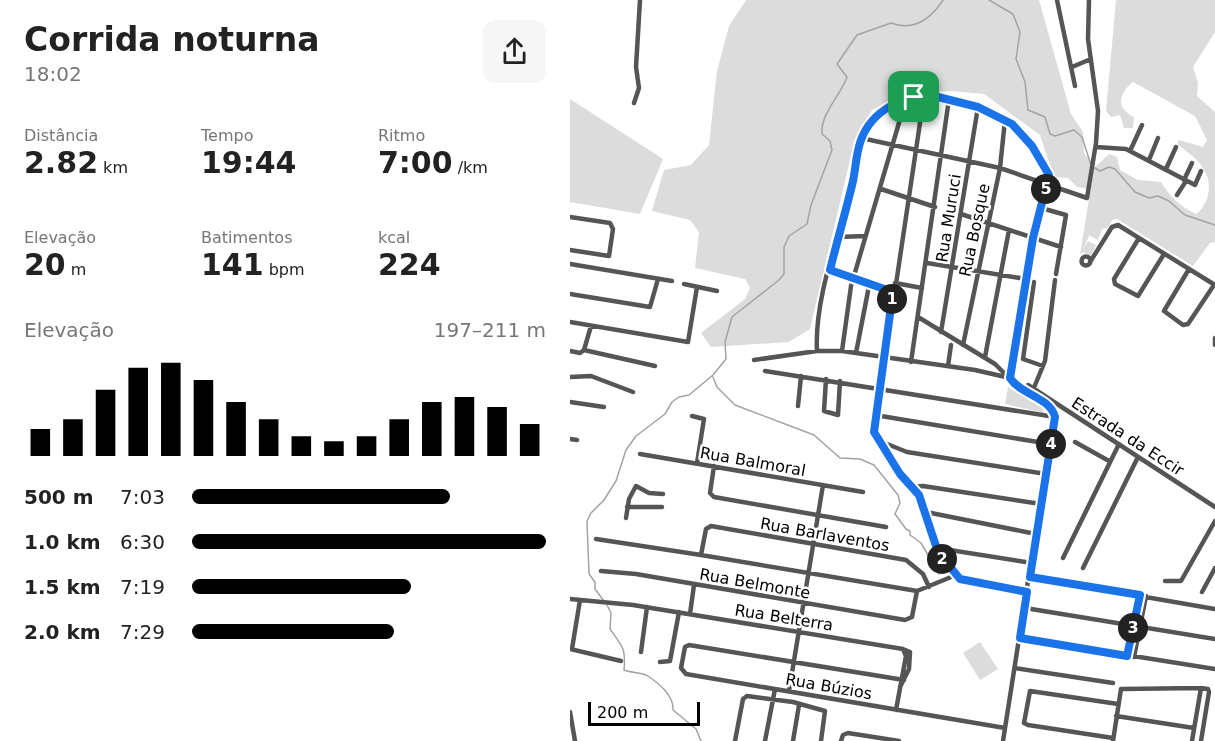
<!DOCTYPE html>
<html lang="pt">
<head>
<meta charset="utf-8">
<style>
	body { margin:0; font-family:"DejaVu Sans",sans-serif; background:#f6f6f6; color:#222; height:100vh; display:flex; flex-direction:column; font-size:22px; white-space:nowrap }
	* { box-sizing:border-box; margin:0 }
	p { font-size:20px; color:#767676 }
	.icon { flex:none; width:33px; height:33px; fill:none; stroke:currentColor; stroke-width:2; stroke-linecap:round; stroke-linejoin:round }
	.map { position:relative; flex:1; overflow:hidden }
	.drawer { display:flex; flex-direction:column; background:#fff; width:570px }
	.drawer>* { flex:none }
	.scale { position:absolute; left:18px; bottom:15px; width:112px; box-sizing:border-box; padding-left:6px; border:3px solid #000; border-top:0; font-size:16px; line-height:21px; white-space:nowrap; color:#000; -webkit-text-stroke:4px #fff; paint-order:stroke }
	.pin { position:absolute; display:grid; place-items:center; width:51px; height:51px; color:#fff; margin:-26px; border-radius:12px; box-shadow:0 3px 9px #0006 }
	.km { position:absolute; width:30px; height:30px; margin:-15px; border-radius:50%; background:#222; color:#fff; font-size:16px; line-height:30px; text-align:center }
	.round { display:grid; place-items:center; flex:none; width:63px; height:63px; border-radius:12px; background:#f6f6f6 }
	.overview { display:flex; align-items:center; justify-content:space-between; height:102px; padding:0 24px }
	h1 { font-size:33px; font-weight:800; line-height:45px }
	.metrics { display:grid; grid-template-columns:repeat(3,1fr); gap:9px; height:102px; padding:6px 24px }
	.metrics div { display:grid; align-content:center }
	.metrics b { font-size:30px; font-weight:800 }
	.metrics small { font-size:16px; font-weight:400 }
	.metrics p { font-size:16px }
	.chart { height:168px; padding:12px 24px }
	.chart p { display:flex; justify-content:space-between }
	.chart svg { width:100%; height:108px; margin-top:6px; stroke:#000; stroke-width:6 }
	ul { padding:0 24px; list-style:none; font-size:20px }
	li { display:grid; grid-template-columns:96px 72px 1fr; align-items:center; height:45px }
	li i { height:15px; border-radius:8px; background:#000 }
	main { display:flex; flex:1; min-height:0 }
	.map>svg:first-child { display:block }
	.green { fill:#dcdcdc }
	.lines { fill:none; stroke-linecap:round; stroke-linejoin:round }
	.stream { stroke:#a3a3a3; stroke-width:1.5 }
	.minor { stroke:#555; stroke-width:4.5 }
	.route-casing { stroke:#fff; stroke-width:12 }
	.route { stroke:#1a73e8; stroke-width:8 }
	.labels { text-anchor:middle; stroke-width:5; stroke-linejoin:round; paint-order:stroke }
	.street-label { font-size:16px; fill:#000; stroke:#fff }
</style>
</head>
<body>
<main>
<section class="drawer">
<div class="overview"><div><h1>Corrida noturna</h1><p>18:02</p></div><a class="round"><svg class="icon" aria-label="share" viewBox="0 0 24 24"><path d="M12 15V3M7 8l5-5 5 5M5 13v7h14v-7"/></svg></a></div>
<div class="metrics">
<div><p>Distância</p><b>2.82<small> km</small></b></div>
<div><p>Tempo</p><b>19:44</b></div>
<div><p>Ritmo</p><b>7:00<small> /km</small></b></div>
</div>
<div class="metrics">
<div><p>Elevação</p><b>20<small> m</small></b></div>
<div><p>Batimentos</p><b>141<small> bpm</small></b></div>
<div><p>kcal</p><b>224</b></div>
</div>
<div class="chart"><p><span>Elevação</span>197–211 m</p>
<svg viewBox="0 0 160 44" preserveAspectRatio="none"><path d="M5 44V33M15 44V29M25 44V17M35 44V8M45 44V6M55 44V13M65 44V22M75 44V29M85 44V36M95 44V38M105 44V36M115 44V29M125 44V22M135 44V20M145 44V24M155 44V31"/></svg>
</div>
<ul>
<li><b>500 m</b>7:03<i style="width:73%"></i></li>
<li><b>1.0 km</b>6:30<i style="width:100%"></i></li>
<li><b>1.5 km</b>7:19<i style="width:62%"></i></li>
<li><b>2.0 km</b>7:29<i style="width:57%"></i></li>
</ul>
</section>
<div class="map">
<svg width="645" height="741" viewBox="0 0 645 741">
	<rect width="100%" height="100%" fill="#fff"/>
	<path class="green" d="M176,0H469L501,114L513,132L514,153L522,163L517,189L507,187L498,178L484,177L470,135L414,94L381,91L338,93L302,110L285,139L240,329L219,342L141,347L131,333L175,299L180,288L175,279L125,268L129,232L120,220L82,211L94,170L121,165L139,145L147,71L159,26Z
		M546,0H645V32L623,67L628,83L627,96L645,112V242L640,243L623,266L547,219L542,220L538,228L532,229L528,240L520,236V234L513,249L518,241L526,245L521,256L513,252L510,255L524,168L539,154L547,157L550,170L568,180L591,182C600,197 610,206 626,214C632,210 634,205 637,199C645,172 626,158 607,144L609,140L633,147L637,140L625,116L563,82C549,93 545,108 564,117L563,128H554L550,115L541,117L536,111Z
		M0,99L93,159L70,214L0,202Z
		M438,387L472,408L474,413L435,404Z
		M410,642L428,669L410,680L393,653Z"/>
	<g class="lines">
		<path class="stream" d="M419,0L443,14L450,32L446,59L455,82L458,110L475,117L480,134L485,136L504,130L512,137L521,165
			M525,168L530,171L539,167L545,169L565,192L579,198L588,196L599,201L615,215L645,225
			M143,377L147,387L165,405L244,435L270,458L290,459L304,465L328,495L330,503L325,514L336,529L340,531V535L351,543L369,574
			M34,601L25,589V582L19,574L17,521L21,513L34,500L46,481L56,450L66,436L95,414L102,402L109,397L119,395L143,375L156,359L155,342L162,317L209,280L214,274V247L219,236L237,224L241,205L262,150L260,141L252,134C250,114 271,95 277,77L267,64L287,35L321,23C343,31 360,20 373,0
			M37,605L41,613L40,629C53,647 56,649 54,670C61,673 72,672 78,676C88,683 104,695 103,710L126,729L131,741"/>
		<path class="minor" d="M487,0L505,86
			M502,67L521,59
			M354,96L304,432L330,474L349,494L368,552L390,579L457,592
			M64,103L69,88L66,67L70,0
			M291,138L430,168L517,198L526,143L528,111L518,39L519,0
			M526,147L556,149L625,185L631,171
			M560,151L572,125
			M579,160L588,138
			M596,169L606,147
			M614,180L622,163
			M311,189L365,207
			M607,195L616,181
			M471,208L496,215L486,274
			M391,214L491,247
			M0,217L40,223L43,229L39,256L0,250
			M268,237L296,236
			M569,238L544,279L545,284L568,296L594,254
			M511.5 261a4.5 4.5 0 1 1 9 0a4.5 4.5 0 1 1-9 0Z
			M520,262L542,227L548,225L645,285
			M357,263L456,279
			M0,264L102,281
			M619,269L594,311L613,325L618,324L644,285
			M260,270L323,292
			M464,282L453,359L473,366
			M325,283L352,288
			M114,284L147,291
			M0,294L80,307L88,279
			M348,317L425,364L447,386L480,406L484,415L433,741
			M0,322L118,342L127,287
			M371,332L408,107
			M645,338V345
			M393,345L430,168L435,120
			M14,350L85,366
			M0,351L10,353L14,350L21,326
			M272,351L281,286L336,99
			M286,353L299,286
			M415,357L439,230
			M184,360L247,351H272L405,370L440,378L463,239L479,177C478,168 471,161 467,153C437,104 350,73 304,118C298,124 293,133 290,141C286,154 286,168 283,181C270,234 244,297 247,351
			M341,362L379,99
			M378,366L381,345
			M195,371L485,417
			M0,377L21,376L63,392
			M256,379L254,411L268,415L270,381
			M458,385L645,507
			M463,390L475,361L485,280
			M0,402L34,407
			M228,406L231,376
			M305,415L480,444
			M122,416L134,419L127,463
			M0,439L7,440
			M307,440L337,452L476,474
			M505,442L539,461
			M70,454L293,492
			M144,466L140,493L144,497L316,527
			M343,487L353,486L471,504
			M57,507H92
			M356,512L466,534
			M56,518L59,499L66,486L79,493L93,494
			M26,539L131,555
			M367,548L462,563
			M493,558L549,444
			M513,568L568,457
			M31,571L66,574L335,620L342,617L347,591L386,575
			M460,577L645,609
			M595,581H611L645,521
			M347,591L131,555L136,529L141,526L336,560L353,574L359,587
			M632,592L645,568
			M0,599L63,605L333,649L340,652L339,669L330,687
			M455,608L645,639
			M120,614L124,585
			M450,638L645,669
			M0,649L51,661
			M2,649L10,600
			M71,652L77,607
			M557,656L570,595
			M564,657L576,596
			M90,662L100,661L109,612
			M445,668L543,683
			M334,680L119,645L115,647L111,668L116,674L435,728
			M219,691L253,485
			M326,710L336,656L333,649
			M0,712L5,741
			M546,716L624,728
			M543,738L458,725L454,723L460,691L548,704
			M165,741L173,699L177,696L223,702L255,711L251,741
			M195,741L205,689
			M223,741L229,705
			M271,741L273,735L278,733L329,741
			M543,741L551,689L631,688L638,689L639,692L631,741
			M622,741L631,688"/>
	</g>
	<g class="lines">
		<g class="route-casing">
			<path id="route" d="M364,96L408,107L442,124L462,146L479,175L463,238L440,378C451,395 480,397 485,417L460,577L570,595L557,656L450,638L457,592L390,579L368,552L349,495L330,474L304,432L323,292L260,270C267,241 276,211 283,181C286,167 286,153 291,140C302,110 333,95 364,96Z"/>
		</g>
		<use href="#route" class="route"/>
	</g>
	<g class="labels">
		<g class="street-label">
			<text transform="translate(378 218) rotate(-81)" y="6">Rua Muruci</text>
			<text transform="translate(404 230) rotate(-78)" y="6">Rua Bosque</text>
			<text transform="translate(558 436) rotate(33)" y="6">Estrada da Eccir</text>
			<text transform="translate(183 461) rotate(10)" y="6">Rua Balmoral</text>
			<text transform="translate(255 534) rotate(10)" y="6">Rua Barlaventos</text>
			<text transform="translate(185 583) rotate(10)" y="6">Rua Belmonte</text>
			<text transform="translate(214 617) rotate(9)" y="6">Rua Belterra</text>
			<text transform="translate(259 686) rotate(10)" y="6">Rua Búzios</text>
		</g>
	</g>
</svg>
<div class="scale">200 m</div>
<div class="pin" style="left:344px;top:97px;background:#1e9e55"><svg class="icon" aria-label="arrive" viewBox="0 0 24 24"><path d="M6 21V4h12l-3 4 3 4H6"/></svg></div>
<b class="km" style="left:322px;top:299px">1</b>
<b class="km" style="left:372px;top:559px">2</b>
<b class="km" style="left:563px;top:628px">3</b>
<b class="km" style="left:481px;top:444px">4</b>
<b class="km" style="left:476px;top:189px">5</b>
</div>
</main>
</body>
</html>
